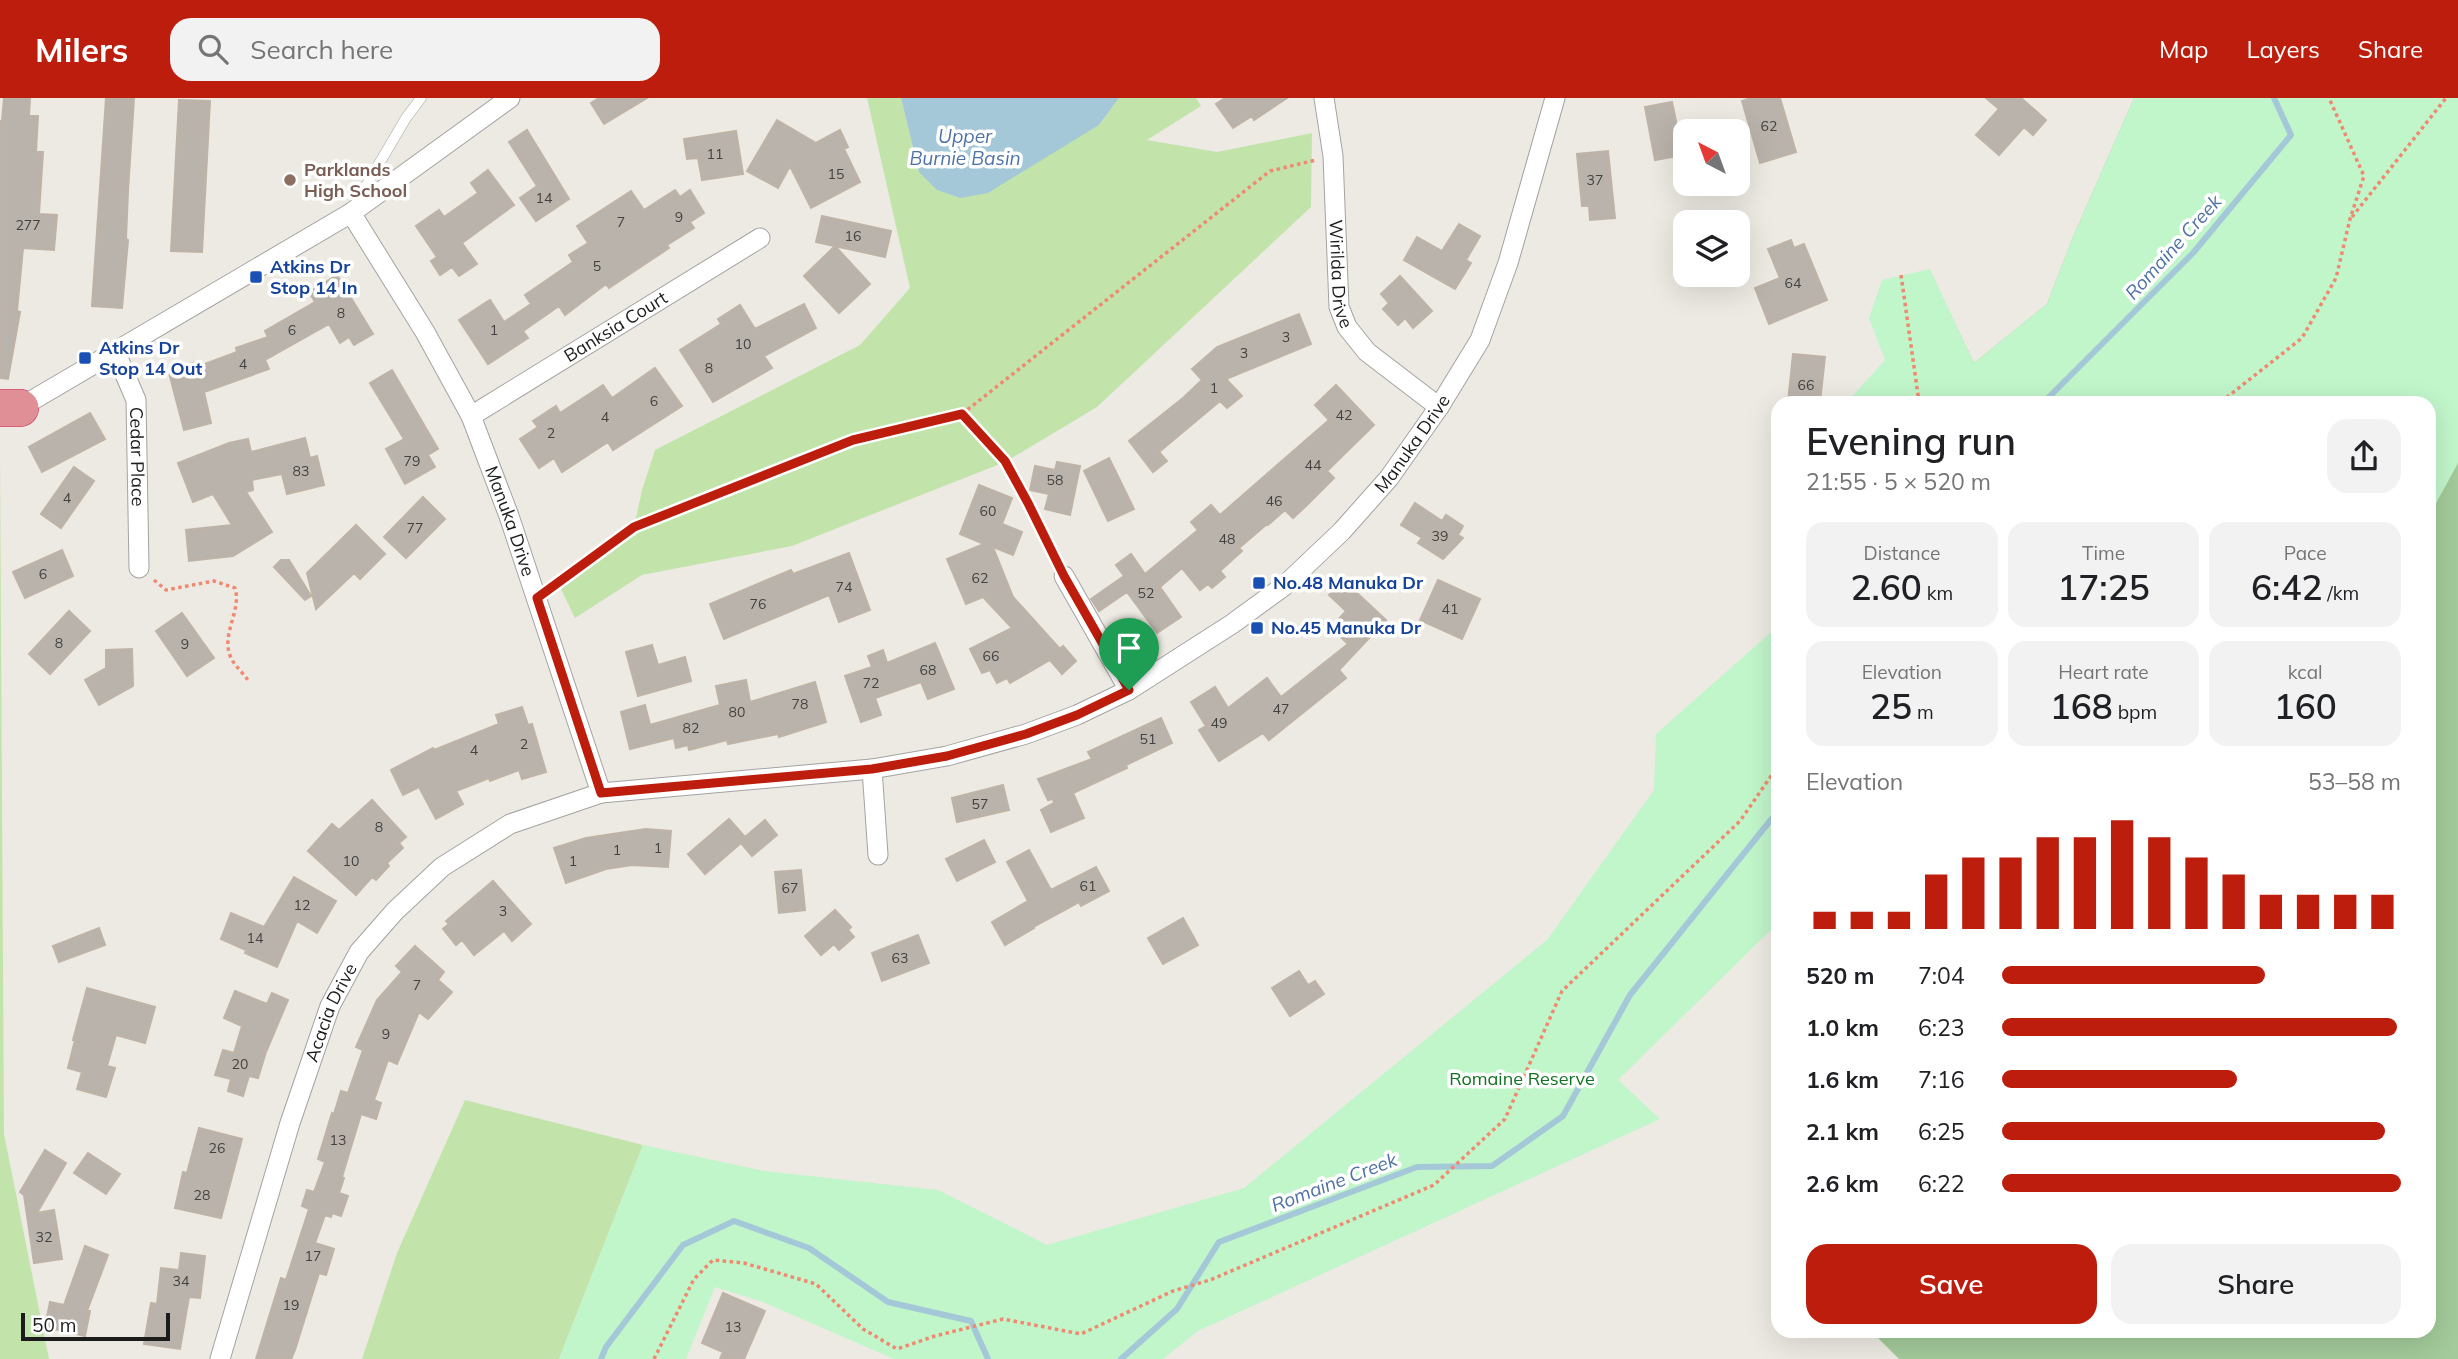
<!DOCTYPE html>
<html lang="en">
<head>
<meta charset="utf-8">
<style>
	body { margin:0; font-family:Mulish,sans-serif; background:#f2f2f2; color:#202124; height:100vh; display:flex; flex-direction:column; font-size:26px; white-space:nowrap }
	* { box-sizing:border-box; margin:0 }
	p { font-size:23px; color:#757577 }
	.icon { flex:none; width:38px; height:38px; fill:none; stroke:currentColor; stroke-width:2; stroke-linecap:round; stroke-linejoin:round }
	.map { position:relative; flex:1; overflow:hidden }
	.details { position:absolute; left:1771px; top:298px; width:665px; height:942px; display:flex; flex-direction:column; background:#fff; border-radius:21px; box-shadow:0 7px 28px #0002 }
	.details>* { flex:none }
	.needle { width:46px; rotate:319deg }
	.buttons { position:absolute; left:1673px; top:21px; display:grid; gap:14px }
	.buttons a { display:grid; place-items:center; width:77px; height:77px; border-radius:14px; background:#fff; box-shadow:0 7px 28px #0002; font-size:35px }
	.scale { position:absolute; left:21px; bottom:18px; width:149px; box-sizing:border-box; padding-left:7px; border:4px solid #1c1c1c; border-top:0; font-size:19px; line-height:24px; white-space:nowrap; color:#1c1c1c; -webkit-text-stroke:5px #fff; paint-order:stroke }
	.pin { position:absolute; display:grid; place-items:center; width:60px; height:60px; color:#fff; margin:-72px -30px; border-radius:50% 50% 50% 0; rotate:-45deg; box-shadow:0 0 7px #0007 }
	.pin .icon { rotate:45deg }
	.round { display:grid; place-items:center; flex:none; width:74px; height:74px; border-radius:21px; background:#f2f2f2 }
	.headline { display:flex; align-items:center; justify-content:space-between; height:119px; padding:0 35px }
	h1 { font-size:38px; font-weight:600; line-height:52px }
	.figures { display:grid; grid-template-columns:repeat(3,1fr); gap:10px; height:119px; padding:7px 35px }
	.figures div { display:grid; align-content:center; border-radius:18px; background:#f2f2f2; text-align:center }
	.figures b { font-size:35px; font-weight:600 }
	.figures small { font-size:19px; font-weight:400 }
	.figures p { font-size:19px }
	.chart { height:196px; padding:14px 35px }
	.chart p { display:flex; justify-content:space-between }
	.chart svg { width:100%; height:126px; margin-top:7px; stroke:#bc1d0d; stroke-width:6 }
	.button { display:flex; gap:14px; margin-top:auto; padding:14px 35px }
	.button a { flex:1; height:80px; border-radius:21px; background:#bc1d0d; color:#fff; font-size:28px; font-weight:600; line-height:80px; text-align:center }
	.button a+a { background:#f2f2f2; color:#202124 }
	ul { padding:0 35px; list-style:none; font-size:23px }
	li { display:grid; grid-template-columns:112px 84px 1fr; align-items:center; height:52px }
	li i { height:18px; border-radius:9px; background:#bc1d0d }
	header { display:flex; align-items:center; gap:42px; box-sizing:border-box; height:98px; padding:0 35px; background:#bc1d0d; color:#fff }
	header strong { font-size:33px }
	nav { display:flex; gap:38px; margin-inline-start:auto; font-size:24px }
	.search { width:490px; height:63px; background:#f2f2f2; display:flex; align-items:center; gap:18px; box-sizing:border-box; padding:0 24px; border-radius:21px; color:#757577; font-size:26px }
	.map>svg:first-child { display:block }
	.grass { fill:#c2e4ab }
	.forest { fill:#a3ca9a }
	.park { fill:#c1f5ca }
	.water { fill:#a5c8d8 }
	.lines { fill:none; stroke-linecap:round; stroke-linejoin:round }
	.stream { stroke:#a5c8d8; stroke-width:6 }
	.building { fill:#b9b3ac; stroke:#beb3a6; stroke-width:2 }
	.lane-casing { stroke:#a3a3a3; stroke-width:11 }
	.street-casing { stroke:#a3a3a3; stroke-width:21 }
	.highway-casing { stroke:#cc2f56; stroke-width:38 }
	.path { stroke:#f08970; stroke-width:3.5; stroke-dasharray:3.5 3.5; stroke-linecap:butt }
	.lane { stroke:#fff; stroke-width:10 }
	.street { stroke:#fff; stroke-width:19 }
	.highway { stroke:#e08f96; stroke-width:37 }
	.route-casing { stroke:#fff; stroke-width:14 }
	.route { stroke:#bc1d0d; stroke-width:9 }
	.education-dot { fill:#8d6e63; stroke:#fff; stroke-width:2.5 }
	.transit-dot { fill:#1a4fb4; stroke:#fff; stroke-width:2.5 }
	.labels { text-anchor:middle; stroke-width:7; stroke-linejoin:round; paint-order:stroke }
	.number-label { font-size:14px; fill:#434240 }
	.education-label { font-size:18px; font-weight:bold; fill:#785e54; stroke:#fff; text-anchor:start }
	.transit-label { font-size:18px; font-weight:bold; fill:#164399; stroke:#fff; text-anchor:start }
	.street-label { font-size:18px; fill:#1c1c1c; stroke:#fff }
	.park-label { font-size:18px; fill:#127223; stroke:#fff }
	.water-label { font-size:19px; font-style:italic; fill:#4f72a5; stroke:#fff }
</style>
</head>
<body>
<header>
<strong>Milers</strong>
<div class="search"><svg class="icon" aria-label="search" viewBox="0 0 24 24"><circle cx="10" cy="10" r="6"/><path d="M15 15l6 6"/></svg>Search here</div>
<nav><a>Map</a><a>Layers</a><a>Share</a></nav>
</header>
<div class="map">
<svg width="2458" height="1261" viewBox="0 0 2458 1261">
	<rect width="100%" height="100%" fill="#edeae3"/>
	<path class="grass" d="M867,0H901L919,74L1099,27L1119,0H1196L1201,8L1147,42L1217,54L1312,35L1311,109L1097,309L1005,364L792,448L642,477L575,520L558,485L633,434L642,392L655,352L860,247L910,190Z
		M0,354L4,1036L49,1261H0Z
		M465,1002L643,1047L559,1261H362L397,1155Z"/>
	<path class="forest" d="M2134,0H2458V1261H1899L1870,1232H2429V304H1847L1949,213L1974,265L2047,206L2073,139Z"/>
	<path class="park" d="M2134,0H2458V365L2429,418V304H1847L1885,262L1869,220L1882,182L1930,171L1974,265L2047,206L2073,139Z
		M1778,528V825L1618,982L1660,1021L1198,1233L1163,1261H894L763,1204L715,1189L686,1261H559L643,1047L764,1073L938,1092L1047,1147L1244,1090L1547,842L1654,692L1656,636Z"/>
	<path class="water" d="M901,0H1119L1099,27L988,95L960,100L937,92L919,74Z"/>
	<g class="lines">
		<path class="stream" d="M2044,304L2193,155L2291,37L2274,0
			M601,1261L606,1249L683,1147L734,1123L809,1150L888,1204L971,1223L988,1261
			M1121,1261L1177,1211L1219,1144L1417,1069L1492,1068L1563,1018L1630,897L1778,713"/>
	</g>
	<path class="building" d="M4,0H30L29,18H38L36,54H43L39,116L57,117L54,152L23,150L17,213L20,214L8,281L0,280V23H2Z
		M106,0H134L128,93L126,141L128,142L122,210L92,208Z
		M599,0H647L604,26L591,5Z
		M1225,0H1287L1254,22L1252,18L1233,30L1216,6Z
		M1750,0H1780L1796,54L1760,65L1742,3Z
		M1986,0H2021L2046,22L2033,37L2024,29L1999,57L1976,37L1999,11Z
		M179,2L210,3L202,154L171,153Z
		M1672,4L1683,57L1655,62L1645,9Z
		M777,22L816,45L840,32L848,49L844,51L860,84L811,110L790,68L778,90L747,73Z
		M527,32L569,101L536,123L520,100L537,88L509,44Z
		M736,33L743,76L702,82L698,60L687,61L684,41Z
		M1608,53L1615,120L1590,122L1589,108H1582L1577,56Z
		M488,72L514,107L462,145L477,166L459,178L452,169L440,177L431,163L437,159L416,128L439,112L444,119L478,95L471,85Z
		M675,92L680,99L690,92L704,115L690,124L694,130L667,147L669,150L609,190L606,186L565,217L559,208L523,233L528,240L488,266L459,222L490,202L504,224L531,206L525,197L573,164L569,157L588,145L577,128L631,93L644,112Z
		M822,118L891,133L885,159L816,144Z
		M1459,126L1480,138L1466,162L1471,165L1455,191L1404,162L1417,139L1442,153Z
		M1791,142L1794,150L1804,146L1827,202L1769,226L1755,190L1780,180L1768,151Z
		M835,148L870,186L839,215L804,178Z
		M337,177L373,236L354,247L349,239L340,245L329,226L265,262L269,271L204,294L211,325L184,332L168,271L196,264L197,269L237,254L236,250L268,239L265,233L315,204L309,194Z
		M1400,178L1432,213L1413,230L1405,220L1398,227L1383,211L1389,205L1381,196Z
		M804,206L816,230L764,258L772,270L713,304L680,252L721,226L718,221L740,207L755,231Z
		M1299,216L1311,246L1226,281L1242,298L1227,310L1220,303L1159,354L1167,363L1153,374L1129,343L1183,300L1202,282L1192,271L1217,249Z
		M1793,256L1825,259L1820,304H1788Z
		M655,270L682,308L613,352L608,344L562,374L554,360L539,370L520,341L538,329L533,323L556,308L560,315L603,287L612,300Z
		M392,272L438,351L428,357L435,369L405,386L386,351L404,341L370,285Z
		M1336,287L1374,327L1327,373L1334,380L1306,408L1293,420L1285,412L1268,427L1267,426L1239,450L1242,453L1220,473L1225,479L1212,490L1208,486L1200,492L1182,470L1160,489L1181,519L1157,535L1127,494L1099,513L1091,501L1124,478L1116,467L1131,456L1145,476L1198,432L1191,424L1211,407L1220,417L1329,322L1315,307Z
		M90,315L105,341L42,374L29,349Z
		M305,340L310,360L317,358L324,387L287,396L282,376L252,382L253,392L246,394L272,434L233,458L189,463L186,432L232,427L213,396L193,404L178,365L229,345L248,341L251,354Z
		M1109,360L1134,411L1108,423L1084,373Z
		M1057,364L1080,368L1070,417L1045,411L1049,396L1030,392L1035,368L1055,372Z
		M74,369L94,383L61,430L41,416Z
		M979,387L1012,400L1002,426L1022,434L1013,457L993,449L1013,499L1060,551L1063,548L1076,563L1062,576L1050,562L1010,585L1007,580L997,585L990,572L982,575L970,551L1012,530L983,499L966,506L947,461L984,446L960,436Z
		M423,399L445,421L406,460L384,439Z
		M1415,405L1442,423L1446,417L1463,428L1458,437L1463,440L1443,461L1418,445L1422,440L1401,427Z
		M356,427L385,456L360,481L354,475L316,511L307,475Z
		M62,452L73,478L25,500L13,474Z
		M849,455L870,512L839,524L829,497L724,541L710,506L791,472L793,476Z
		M281,462H289L311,498L305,502L274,469Z
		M1343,482L1386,522L1339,572L1346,580L1269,642L1263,635L1219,663L1199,632L1206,628L1191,604L1215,589L1228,610L1267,580L1281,599L1348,546L1331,530L1346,513L1329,497Z
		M1438,482L1480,501L1462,541L1420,522Z
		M69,513L90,533L50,576L29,556Z
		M182,515L214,560L187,578L156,533Z
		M935,545L954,591L928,601L921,584L875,600L881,617L861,624L845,578L872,569L868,558L883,552L887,565Z
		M652,547L658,567L685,559L691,583L638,598L626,554Z
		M132,551L133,588L99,607L85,582L106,570V552Z
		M746,582L750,604L815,584L826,624L779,639L778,636L728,646L727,642L689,652L688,647L676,650L674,640L630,651L621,614L645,607L650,627L720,607L716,588Z
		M522,609L528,627L532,626L546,674L522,681L519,672L490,683L489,680L456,693L463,706L436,721L419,689L403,697L391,672L433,650L434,652L499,626L496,617Z
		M1161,620L1172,645L1126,667L1127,670L1073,695L1084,720L1051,734L1041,712L1054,705L1053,701L1048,702L1038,681L1092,661L1088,654Z
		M1003,687L1009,712L957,724L952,700Z
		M372,702L406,739L399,745L403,750L387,765L389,768L376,782L372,779L356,797L308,753L332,726L339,732Z
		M729,721L745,739L765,722L777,737L752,758L741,745L705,776L688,756Z
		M646,731L671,733L668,769L632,767L606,771L566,785L554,750L586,740Z
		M984,742L995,764L957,783L946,761Z
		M1029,752L1051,792L1096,769L1109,793L1081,808L1079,804L1033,829L1034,830L1005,847L992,824L1028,803L1007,764Z
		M801,772L805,812L779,815L775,774Z
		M294,779L336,803L317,835L297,823L277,869L245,855L246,852L221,841L231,815L264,829Z
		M493,783L531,826L512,843L504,833L474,857L462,842L456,847L443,831L449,826L446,823Z
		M835,812L851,829L848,832L854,839L839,852L834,846L821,857L805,838Z
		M1183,820L1198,847L1163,866L1148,840Z
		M99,830L105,847L59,864L53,848Z
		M918,837L929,865L882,883L872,855Z
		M415,848L444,874L438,882L452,894L428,921L419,914L397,966L388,962L374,1002L381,1005L376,1021L361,1016L342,1079L344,1080L339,1095L348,1098L341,1118L332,1115L331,1119L325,1117L315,1145L334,1151L326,1177L319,1175L295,1252L291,1261H256L281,1180L286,1182L309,1111L302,1108L307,1092L314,1094L325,1064L318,1061L332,1015L334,1016L341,993L348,995L363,952L356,949L377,902L402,874L396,868Z
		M1299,873L1308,887L1315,883L1324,896L1290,918L1272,890Z
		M87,890L155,909L145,945L116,937L107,968L115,970L106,999L77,991L82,974L68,970L75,942H73Z
		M235,893L267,906L272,895L288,902L266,954L258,980L249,978L243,998L228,993L231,981L215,977L223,952L234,955L242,928L224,920Z
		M199,1030L242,1041L221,1120L175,1110L183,1074L187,1075Z
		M45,1052L66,1065L37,1115L54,1112L62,1161L34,1165L24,1097L20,1094Z
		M88,1055L120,1076L106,1096L74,1075Z
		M85,1148L108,1157L87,1213H90L85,1238L45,1229L50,1204L64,1207Z
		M181,1155L205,1158L200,1200L189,1199L180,1251L144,1246L151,1205L157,1206L161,1170L179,1172Z
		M723,1195L765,1213L744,1261H720L723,1254L702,1245Z"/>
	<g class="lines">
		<g class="lane-casing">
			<path id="lane" d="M356,105L406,20L421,0"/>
		</g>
		<g class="street-casing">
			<g id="street">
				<path id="s1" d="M1324,0L1333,58L1339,209L1347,229L1367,254L1439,309"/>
				<path id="s2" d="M351,115L425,234L471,318L509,418L601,695L872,671L947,658L1026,636L1077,617L1129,592L1232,526L1284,488L1342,433L1389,380L1439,309L1480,242L1508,165L1555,0"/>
				<path id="s3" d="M115,253L136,302L139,470"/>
				<path d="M14,313L351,115L510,0"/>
				<path id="s4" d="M471,318L760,140"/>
				<path d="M1064,478L1129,592"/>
				<path d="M872,671L878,757"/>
				<path id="s5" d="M220,1261L290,1025L330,908L359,854L395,813L442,769L510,726L601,695"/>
			</g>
		</g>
		<g class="highway-casing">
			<path id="highway" d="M0,310H20"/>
		</g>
		<path class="path" d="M2352,119L2446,0
			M1901,177L1919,304
			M2221,304L2302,240L2336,180L2350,121L2364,78L2329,0
			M962,316L1005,364L1028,405L1056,463
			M154,482L166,492L214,483L235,490C242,514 220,536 231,560C235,568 243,575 248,582
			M553,488L634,429L853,342L962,316L1270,73L1316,62
			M654,1261L694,1181L713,1162L744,1165L816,1186L863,1231L897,1251L935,1238L1003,1221L1081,1236L1173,1193L1210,1182L1434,1087L1505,1021L1562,893L1740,723L1778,668"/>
		<use href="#lane" class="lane"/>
		<use href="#street" class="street"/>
		<use href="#highway" class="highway"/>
	</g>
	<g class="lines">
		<g class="route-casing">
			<path id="route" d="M962,316L1005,363L1028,405L1064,478L1129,592L1077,617L1026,636L947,658L872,671L601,695L537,500L634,429L853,342Z"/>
		</g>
		<use href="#route" class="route"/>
	</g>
	<circle class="education-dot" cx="290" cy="82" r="7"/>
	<g class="transit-dot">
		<rect x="249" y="172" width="14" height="14" rx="3.5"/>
		<rect x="78" y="253" width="14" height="14" rx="3.5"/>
		<rect x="1252" y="478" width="14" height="14" rx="3.5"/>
		<rect x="1250" y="523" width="14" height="14" rx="3.5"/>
	</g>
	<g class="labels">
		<g class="number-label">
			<text x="1769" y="33">62</text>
			<text x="715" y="61">11</text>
			<text x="836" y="81">15</text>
			<text x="1595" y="87">37</text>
			<text x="544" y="105">14</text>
			<text x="679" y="124">9</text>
			<text x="621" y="129">7</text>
			<text x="28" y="132">277</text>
			<text x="853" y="143">16</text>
			<text x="597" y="173">5</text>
			<text x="1793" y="190">64</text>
			<text x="341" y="220">8</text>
			<text x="292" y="237">6</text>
			<text x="494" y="237">1</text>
			<text x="1286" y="244">3</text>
			<text x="743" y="251">10</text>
			<text x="1244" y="260">3</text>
			<text x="243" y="271">4</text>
			<text x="709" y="275">8</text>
			<text x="1806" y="292">66</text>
			<text x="1214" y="295">1</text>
			<text x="654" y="308">6</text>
			<text x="1344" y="322">42</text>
			<text x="605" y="324">4</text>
			<text x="551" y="340">2</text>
			<text x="412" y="368">79</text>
			<text x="1313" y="372">44</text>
			<text x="301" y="378">83</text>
			<text x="1055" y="387">58</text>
			<text x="67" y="405">4</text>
			<text x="1274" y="408">46</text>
			<text x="988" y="418">60</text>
			<text x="415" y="435">77</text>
			<text x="1440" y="443">39</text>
			<text x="1227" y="446">48</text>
			<text x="43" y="481">6</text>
			<text x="980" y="485">62</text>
			<text x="844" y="494">74</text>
			<text x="1146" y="500">52</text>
			<text x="758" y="511">76</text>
			<text x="1450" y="516">41</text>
			<text x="59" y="550">8</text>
			<text x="185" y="551">9</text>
			<text x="991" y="563">66</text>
			<text x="928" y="577">68</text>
			<text x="871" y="590">72</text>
			<text x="800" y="611">78</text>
			<text x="1281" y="616">47</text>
			<text x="737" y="619">80</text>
			<text x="1219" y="630">49</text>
			<text x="691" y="635">82</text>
			<text x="1148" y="646">51</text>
			<text x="524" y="651">2</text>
			<text x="474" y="657">4</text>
			<text x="980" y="711">57</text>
			<text x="379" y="734">8</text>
			<text x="658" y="755">1</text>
			<text x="617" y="757">1</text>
			<text x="351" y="768">10</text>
			<text x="573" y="768">1</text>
			<text x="1088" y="793">61</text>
			<text x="790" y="795">67</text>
			<text x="302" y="812">12</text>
			<text x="503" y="818">3</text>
			<text x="255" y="845">14</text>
			<text x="900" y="865">63</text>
			<text x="417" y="892">7</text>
			<text x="386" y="941">9</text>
			<text x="240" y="971">20</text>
			<text x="338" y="1047">13</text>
			<text x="217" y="1055">26</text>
			<text x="202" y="1102">28</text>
			<text x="44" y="1144">32</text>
			<text x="313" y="1163">17</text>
			<text x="181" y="1188">34</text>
			<text x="291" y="1212">19</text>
			<text x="733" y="1234">13</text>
		</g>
		<g class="education-label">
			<text x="304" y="78">Parklands<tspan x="304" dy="21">High School</tspan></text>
		</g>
		<g class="transit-label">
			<text x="270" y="175">Atkins Dr<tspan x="270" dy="21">Stop 14 In</tspan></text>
			<text x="99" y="256">Atkins Dr<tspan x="99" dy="21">Stop 14 Out</tspan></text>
			<text x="1273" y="491">No.48 Manuka Dr</text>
			<text x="1271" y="536">No.45 Manuka Dr</text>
		</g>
		<g class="street-label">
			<text dy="6" stroke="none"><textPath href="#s1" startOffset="177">Wirilda Drive</textPath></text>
			<text dy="6" stroke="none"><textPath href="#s4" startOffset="170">Banksia Court</textPath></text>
			<text dy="6" stroke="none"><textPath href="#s2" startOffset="1556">Manuka Drive</textPath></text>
			<text dy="6" stroke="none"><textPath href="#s3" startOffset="110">Cedar Place</textPath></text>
			<text dy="6" stroke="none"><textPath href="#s2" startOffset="348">Manuka Drive</textPath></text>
			<text dy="6" stroke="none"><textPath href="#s5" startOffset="364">Acacia Drive</textPath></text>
		</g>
		<g class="park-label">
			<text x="1522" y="987">Romaine Reserve</text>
		</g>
		<g class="water-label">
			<text x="965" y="45">Upper<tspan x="965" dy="22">Burnie Basin</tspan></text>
			<text transform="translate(2173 149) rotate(-48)" y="7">Romaine Creek</text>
			<text transform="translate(1334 1084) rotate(-21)" y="7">Romaine Creek</text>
		</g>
	</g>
</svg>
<div class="buttons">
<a><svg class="needle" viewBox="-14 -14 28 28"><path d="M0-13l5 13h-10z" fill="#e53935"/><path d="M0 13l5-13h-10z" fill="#757577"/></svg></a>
<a><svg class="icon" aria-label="layers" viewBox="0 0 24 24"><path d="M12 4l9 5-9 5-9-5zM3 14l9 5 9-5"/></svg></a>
</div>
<div class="scale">50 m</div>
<div class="pin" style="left:1129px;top:592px;background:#1e9e55"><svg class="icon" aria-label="arrive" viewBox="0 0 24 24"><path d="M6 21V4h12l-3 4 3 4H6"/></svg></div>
<section class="details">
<div class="headline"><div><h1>Evening run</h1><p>21:55 · 5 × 520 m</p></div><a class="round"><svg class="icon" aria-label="share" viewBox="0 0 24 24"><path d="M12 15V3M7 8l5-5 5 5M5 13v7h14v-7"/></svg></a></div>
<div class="figures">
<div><p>Distance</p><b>2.60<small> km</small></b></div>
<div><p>Time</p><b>17:25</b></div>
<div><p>Pace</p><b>6:42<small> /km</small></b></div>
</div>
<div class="figures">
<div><p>Elevation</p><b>25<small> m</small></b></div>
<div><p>Heart rate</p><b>168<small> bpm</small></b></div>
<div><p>kcal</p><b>160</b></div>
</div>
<div class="chart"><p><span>Elevation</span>53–58 m</p>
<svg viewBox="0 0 160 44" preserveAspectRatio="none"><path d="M5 44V38M15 44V38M25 44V38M35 44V25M45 44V19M55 44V19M65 44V12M75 44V12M85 44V6M95 44V12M105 44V19M115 44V25M125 44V32M135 44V32M145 44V32M155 44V32"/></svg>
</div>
<ul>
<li><b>520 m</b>7:04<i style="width:66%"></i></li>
<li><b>1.0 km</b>6:23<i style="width:99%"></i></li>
<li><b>1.6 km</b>7:16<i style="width:59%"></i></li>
<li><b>2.1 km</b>6:25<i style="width:96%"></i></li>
<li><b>2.6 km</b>6:22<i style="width:100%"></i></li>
</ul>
<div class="button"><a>Save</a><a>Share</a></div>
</section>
</div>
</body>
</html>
